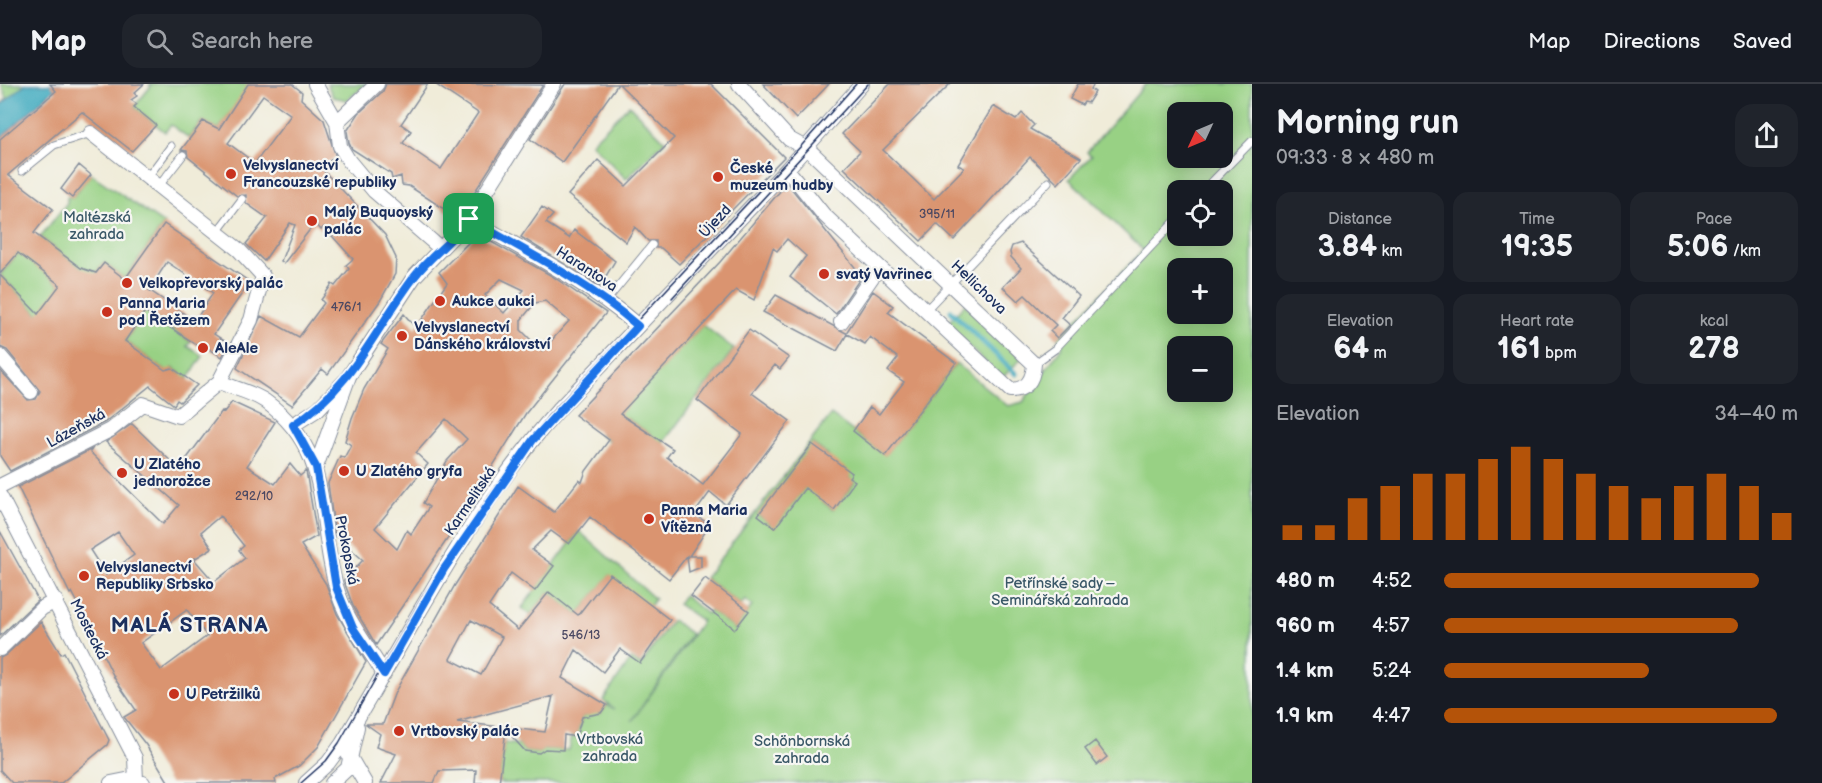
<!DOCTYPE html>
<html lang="en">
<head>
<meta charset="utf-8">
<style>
	body { margin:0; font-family:"Balsamiq Sans",sans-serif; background:#20242c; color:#f1f3f6; height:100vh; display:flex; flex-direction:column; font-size:22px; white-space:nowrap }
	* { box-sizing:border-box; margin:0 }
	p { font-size:20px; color:#9ea1a6 }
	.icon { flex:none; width:33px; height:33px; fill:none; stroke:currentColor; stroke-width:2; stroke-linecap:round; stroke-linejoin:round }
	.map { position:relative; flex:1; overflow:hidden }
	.drawer { display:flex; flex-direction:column; background:#171b24; width:570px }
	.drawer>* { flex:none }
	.needle { width:39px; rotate:226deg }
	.controls { position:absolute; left:1167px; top:18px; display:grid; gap:12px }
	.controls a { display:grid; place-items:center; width:66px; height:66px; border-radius:12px; background:#171b24; box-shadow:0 3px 15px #0003; font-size:30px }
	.pin { position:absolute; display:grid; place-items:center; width:51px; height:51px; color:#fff; margin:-26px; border-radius:12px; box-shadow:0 3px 9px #0006 }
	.round { display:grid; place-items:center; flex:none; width:63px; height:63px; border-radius:18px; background:#20242c }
	.overview { display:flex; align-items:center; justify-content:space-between; height:102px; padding:0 24px }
	h1 { font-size:33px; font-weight:800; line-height:45px }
	.figures { display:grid; grid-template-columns:repeat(3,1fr); gap:9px; height:102px; padding:6px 24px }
	.figures div { display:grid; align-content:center; border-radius:15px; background:#20242c; text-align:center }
	.figures b { font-size:30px; font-weight:800 }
	.figures small { font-size:16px; font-weight:400 }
	.figures p { font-size:16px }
	.chart { height:168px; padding:12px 24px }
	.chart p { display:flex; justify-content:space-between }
	.chart svg { width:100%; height:108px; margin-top:6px; stroke:#b45309; stroke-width:6 }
	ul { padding:0 24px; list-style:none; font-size:20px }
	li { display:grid; grid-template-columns:96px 72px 1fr; align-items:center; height:45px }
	li i { height:15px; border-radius:8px; background:#b45309 }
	header { display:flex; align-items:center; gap:36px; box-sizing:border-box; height:84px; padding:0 30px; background:#171b24; border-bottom:2px solid #363941 }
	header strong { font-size:28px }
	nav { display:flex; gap:33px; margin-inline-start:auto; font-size:21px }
	.search { width:420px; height:54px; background:#20242c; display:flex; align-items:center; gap:15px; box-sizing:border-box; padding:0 21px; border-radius:18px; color:#9ea1a6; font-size:22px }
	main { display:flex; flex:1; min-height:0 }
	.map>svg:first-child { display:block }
	.green { fill:#98d184; stroke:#5a8071; stroke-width:1.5; fill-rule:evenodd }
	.water { fill:#3faabf; stroke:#2d6c8e; stroke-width:1.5 }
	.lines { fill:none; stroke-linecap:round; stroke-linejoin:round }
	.stream { stroke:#3faabf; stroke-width:5 }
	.building { fill:#da946f; fill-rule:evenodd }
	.lane-casing { stroke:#868e9c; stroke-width:9 }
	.street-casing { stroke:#868e9c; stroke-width:16 }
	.lane { stroke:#fff; stroke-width:7 }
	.street { stroke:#fff; stroke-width:14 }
	.tram { stroke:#1b2f5e; stroke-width:1.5 }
	.route-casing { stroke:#fff; stroke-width:12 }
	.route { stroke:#1a73e8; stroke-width:8 }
	.poi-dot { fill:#c8321e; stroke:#f6f6f2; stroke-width:2 }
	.labels { text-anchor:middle; stroke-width:4.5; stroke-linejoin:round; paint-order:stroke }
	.number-label { font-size:12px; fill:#4b4862 }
	.poi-label { font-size:15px; font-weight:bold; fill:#1b2f5e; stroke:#f6f6f2; text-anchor:start }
	.park-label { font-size:15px; fill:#3a5868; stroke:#f6f6f2 }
	.street-label { font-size:15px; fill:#1b2f5e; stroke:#f6f6f2 }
	.district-label { font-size:21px; font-weight:bold; letter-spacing:1.5px; fill:#1b2f5e; stroke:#f6f6f2 }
</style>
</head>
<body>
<header>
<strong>Map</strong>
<div class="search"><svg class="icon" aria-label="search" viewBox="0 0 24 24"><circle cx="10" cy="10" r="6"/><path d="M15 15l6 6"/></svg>Search here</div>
<nav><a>Map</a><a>Directions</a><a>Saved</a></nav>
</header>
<main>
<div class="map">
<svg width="1252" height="699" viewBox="0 0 1252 699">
	<rect width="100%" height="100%" fill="#f6f6f2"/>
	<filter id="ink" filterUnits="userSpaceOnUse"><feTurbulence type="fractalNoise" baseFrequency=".0167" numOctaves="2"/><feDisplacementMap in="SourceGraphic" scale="12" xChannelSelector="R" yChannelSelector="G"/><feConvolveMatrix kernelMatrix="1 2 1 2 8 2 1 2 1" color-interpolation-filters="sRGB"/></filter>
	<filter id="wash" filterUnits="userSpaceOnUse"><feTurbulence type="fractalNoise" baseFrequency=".008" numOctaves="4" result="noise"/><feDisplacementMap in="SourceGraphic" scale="24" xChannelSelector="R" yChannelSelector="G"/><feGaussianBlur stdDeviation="1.35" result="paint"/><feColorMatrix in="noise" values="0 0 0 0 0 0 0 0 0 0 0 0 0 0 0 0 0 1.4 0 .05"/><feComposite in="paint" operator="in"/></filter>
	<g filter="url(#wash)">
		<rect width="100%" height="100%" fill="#f0ecd9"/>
		<path class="green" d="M1,0H25L0,22L7,14Z
			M149,0H250L219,45L202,37L189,54L171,41L165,48L134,23L151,2Z
			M327,0H367L347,16L333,13Z
			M1146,0H1252V699H499L504,659L520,661L525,667L539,669L545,665L569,666L572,652L576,653L582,633L597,628L600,630L607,621L615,625L603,616L631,575L641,581L672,536L691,550L632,637L702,537L678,520L684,511L707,530L710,526L735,545L752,522L745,516L741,521L705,494L831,331L885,371L956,279L1008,322L1023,318L1063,261L1058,255L1143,166L1069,95L1091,72L1087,68ZM1178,28H1222V74H1178ZM1178,106H1222V152H1178ZM1178,184H1222V230H1178ZM1178,262H1222V308H1178ZM813,360L829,372L775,443L758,431ZM849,393L855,398L833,426L823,418Z
			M629,21L665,57L626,95L591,59Z
			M91,90L164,140L125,195L104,179L92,193L40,153L67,119V113H73Z
			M19,168L60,201L43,235L0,191Z
			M965,220L1022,274L1002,294L946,241Z
			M145,227L191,258L187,262L203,272L188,295L173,284L169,289L125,257Z
			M703,241L734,265L663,359L628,335L610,358L600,350Z
			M579,447L655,515L644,531L610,491L578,531L549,508L530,531L522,524Z"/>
		<path class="water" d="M25,0H60L0,55V22Z"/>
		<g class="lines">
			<path class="stream" d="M951,227L1016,290"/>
		</g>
		<g id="blocks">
			<path class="building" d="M50,0H144L134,9L137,12L131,16L137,20L134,23L156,41L132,67L82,28L8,91L53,125L34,149L81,184L96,189L104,179L125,195L164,140L250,198L214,250L229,260L222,273L200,259L203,265L145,227L125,257L165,286L172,284L197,301L180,318L177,316L174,321L150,302L105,338L10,387L0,372V286L28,316L36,315L40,307L7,266L0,263V191L38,230L60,201L18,169L0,190V55L56,7ZM167,178L213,209L195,237L149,206Z
				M248,0H292L302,8L301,15L324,36L336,73L320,83L385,151L396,174L395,190L380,217L328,290L322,285L292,321L237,284L261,232L299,253L324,219L321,216L332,200L335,202L349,185L346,181L353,175L324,143L321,146L315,139L284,179L281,177L295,141L290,139L264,177L246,160L267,134L246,119V111L237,112L188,73L187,67L181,66L203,37L219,45ZM263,11L291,31L255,79L228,59Z
				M386,0H428L401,40L411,47L403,59L441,85L478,29L435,0L543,1L458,134L409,102L402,101L401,92L392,95L391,90L352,65L349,59L347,47L359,29L383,7Z
				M565,0H618L562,78L530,55Z
				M619,0H711L784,73L679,180L661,164H656V157H648L635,143L626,158L568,111L598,76L626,102L674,54Z
				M763,0H829L796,35Z
				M890,0H950L883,66L934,115L964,84L958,81L993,22L1016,36L1022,29L1034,41L1030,45L1081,74L1058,100L1030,73L954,156L937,140L921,157L844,84L860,67L842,50Z
				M1078,0H1094L1091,5L1095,8L1088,19L1084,18L1082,21L1070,15Z
				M79,81L91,91L72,114L61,105Z
				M787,99L858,187L854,193L859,196L836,230L790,193L806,172L787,155L777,167L773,164L754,216L736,206L620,330L673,365L667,373L703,401L742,350L697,316L749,246L789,274L780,285L775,281L752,309L790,337L726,421L710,408L694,430L710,441L689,472H701V483L689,488L687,472L669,495L590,433L569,460L551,447L532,466L554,482L535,507L511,489L489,522L518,546L549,508L578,531L610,490L670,536L640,579L620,565L603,588L576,566L562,594L607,621L601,629L582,633L576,653L564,651L563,666L545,665L539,669L525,667L506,646L499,699H475L476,686L439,687L434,699H381L396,670L376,663L380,650L366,640H383L395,608L455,501L518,402L554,428L579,396L582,398L586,387L609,356L575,331L720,178ZM471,536L502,553L481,591L450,575ZM553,612L545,648L457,638Z
				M542,123L553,131L546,139L569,154L574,146L615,177L600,202L521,153Z
				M477,150L552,192L606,229L526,329L446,457L376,561L353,522L345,500L344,496L363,476L335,451L328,399L340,372L344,374L351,361L345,357L352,334L364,305L388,265L381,260L404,230L416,244L447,199L439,188ZM501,195L524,206L504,229L485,211ZM545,217L569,237L542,267L521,246V236L535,219ZM446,335L467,355L447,377L423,419L429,423L411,450L407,446L397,465L375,444L428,380L416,369Z
				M1021,159L1079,212L1062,234L1070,241L1057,254L1050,247L1056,241L1025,211L1018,217L1003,203L1021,184L1011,173L1010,168L1012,162Z
				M873,207L893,222L888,228L956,279L885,372L853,347L870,323L879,330L904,298L888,287L898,274L870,253L865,260L847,250L837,267L763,228L776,211L846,249Z
				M232,318L275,338L247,382L275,400L290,380L300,392L306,387L317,452L301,461L326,500L337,530L366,578L318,663L299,682L275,695L276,699H169L146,661L124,633L136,626L115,595L81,525L72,508L70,510L18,403L92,365L90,368L163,440L179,421L106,358L132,340L179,385L222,327L224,328ZM220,432L244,462L239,466L245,474L214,498L194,475L212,464L201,448ZM118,448L134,471L106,491L90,466ZM187,526L207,552L161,586L141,559Z
				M812,360L852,389L849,393L855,397L834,426L805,404L775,444L758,431Z
				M0,447L38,516L0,552Z
				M705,494L749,527L735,545L691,512Z
				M41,538L61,570L64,568L109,656L107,661L61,699H12L0,686V574L6,571Z
				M1095,657L1107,673L1097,681L1085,665Z"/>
		</g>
	</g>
	<g filter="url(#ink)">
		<use href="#blocks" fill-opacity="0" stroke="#868e9c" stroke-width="1.5"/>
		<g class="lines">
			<g class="lane-casing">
				<path id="lane" d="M22,87L54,61L91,49
					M147,94L171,62
					M158,103L183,71
					M1204,106L1252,57
					M217,148L242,115
					M607,216L652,161
					M925,227L1048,98
					M1034,280L1055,265L1178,134"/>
			</g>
			<g class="street-casing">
				<path id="street" d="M315,0L337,38L340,62L349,77L374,107L440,164
					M739,0L789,55L809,66L1034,280C1033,296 1027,306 1010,306L823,130L787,85
					M337,38L377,0
					M469,135C528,168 587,198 638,242
					M841,238L879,183
					M0,272L31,308
					M219,298C233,304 252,308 265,317C334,367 316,431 336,502C345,536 367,560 384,590
					M293,341L318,325L346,296
					M316,383L349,292L414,193L469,135L554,0
					M0,402L110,346L143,320L178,332L219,298L251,236L263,192L239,166L91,49
					M0,412L135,674L136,696
					M0,565L42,524L56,517
					M348,670L365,699
					M111,699L131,695L143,699
					M306,699L328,679L342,660C411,548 471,422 560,324L787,85L862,0
					M332,699L348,684L357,643"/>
			</g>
			<use href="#lane" class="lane"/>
			<use href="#street" class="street"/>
			<path class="tram" d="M672,214L868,0
				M540,354L570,320
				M301,699L326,677L339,659L422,513L489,412L548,332L802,61L856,0"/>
		</g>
	</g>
	<g class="lines" filter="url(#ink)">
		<g class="route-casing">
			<path id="route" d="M469,135C528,168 587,198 638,242L533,356L444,485L384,590L353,544L336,503L316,383L293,341C353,303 374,246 415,192C431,171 454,156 469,135Z"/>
		</g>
		<use href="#route" class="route"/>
	</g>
	<g class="poi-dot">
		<circle cx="231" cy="90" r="6"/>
		<circle cx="718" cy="93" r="6"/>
		<circle cx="312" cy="137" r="6"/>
		<circle cx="824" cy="190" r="6"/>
		<circle cx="127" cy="199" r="6"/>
		<circle cx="440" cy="217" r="6"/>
		<circle cx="107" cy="228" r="6"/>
		<circle cx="402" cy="252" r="6"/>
		<circle cx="203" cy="264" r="6"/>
		<circle cx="344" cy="387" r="6"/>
		<circle cx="122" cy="389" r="6"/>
		<circle cx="649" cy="435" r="6"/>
		<circle cx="84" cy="492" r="6"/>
		<circle cx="174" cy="610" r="6"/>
		<circle cx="399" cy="647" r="6"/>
	</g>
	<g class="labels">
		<g class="number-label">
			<text x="937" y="134">395/11</text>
			<text x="346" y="227">476/1</text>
			<text x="254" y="416">292/10</text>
			<text x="581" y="555">546/13</text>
		</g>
		<g class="poi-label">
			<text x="243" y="86">Velvyslanectví<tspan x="243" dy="17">Francouzské republiky</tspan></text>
			<text x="730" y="89">České<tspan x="730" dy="17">muzeum hudby</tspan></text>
			<text x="324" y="133">Malý Buquoyský<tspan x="324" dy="17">palác</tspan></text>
			<text x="836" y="195">svatý Vavřinec</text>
			<text x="139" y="204">Velkopřevorský palác</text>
			<text x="452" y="222">Aukce aukci</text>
			<text x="119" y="224">Panna Maria<tspan x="119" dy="17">pod Řetězem</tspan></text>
			<text x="414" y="248">Velvyslanectví<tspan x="414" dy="17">Dánského království</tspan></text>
			<text x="215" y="269">AleAle</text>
			<text x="134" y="385">U Zlatého<tspan x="134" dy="17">jednorožce</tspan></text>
			<text x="356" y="392">U Zlatého gryfa</text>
			<text x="661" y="431">Panna Maria<tspan x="661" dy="17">Vítězná</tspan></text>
			<text x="96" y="488">Velvyslanectví<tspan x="96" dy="17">Republiky Srbsko</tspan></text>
			<text x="186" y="615">U Petržilků</text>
			<text x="411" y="652">Vrtbovský palác</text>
		</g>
		<g class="park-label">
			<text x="97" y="138">Maltézská<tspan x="97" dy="17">zahrada</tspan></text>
			<text x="1060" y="504">Petřínské sady –<tspan x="1060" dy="17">Seminářská zahrada</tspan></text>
			<text x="610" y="660">Vrtbovská<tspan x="610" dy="17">zahrada</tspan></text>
			<text x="802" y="662">Schönbornská<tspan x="802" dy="17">zahrada</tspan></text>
		</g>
		<g class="street-label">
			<text transform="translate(715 137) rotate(-47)" y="5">Újezd</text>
			<text transform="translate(587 185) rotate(33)" y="5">Harantova</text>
			<text transform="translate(979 203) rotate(44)" y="5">Hellichova</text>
			<text transform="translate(76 344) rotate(-29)" y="5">Lázeňská</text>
			<text transform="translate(470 417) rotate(-56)" y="5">Karmelitská</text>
			<text transform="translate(347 466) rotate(79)" y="5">Prokopská</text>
			<text transform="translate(89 545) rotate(63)" y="5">Mostecká</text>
		</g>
		<g class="district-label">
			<text x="190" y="548">MALÁ STRANA</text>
		</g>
	</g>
</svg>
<div class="controls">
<a><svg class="needle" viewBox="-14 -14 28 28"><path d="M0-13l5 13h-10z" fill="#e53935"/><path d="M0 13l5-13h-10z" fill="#9ea1a6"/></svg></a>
<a><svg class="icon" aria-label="locate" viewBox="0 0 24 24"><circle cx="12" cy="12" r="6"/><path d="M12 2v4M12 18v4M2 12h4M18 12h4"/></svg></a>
<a>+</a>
<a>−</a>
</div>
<div class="pin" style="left:469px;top:135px;background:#1e9e55"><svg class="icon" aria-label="arrive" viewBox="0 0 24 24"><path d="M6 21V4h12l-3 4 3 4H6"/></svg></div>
</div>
<section class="drawer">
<div class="overview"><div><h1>Morning run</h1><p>09:33 · 8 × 480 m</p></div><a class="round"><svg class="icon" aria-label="share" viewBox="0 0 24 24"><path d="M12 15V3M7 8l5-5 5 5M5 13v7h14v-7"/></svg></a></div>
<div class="figures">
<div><p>Distance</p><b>3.84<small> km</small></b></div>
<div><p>Time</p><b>19:35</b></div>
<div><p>Pace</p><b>5:06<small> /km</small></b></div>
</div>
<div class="figures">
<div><p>Elevation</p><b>64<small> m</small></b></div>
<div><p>Heart rate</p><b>161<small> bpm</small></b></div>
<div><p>kcal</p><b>278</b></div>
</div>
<div class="chart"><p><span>Elevation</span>34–40 m</p>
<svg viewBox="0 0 160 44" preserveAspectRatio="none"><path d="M5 44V38M15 44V38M25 44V27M35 44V22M45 44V17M55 44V17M65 44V11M75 44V6M85 44V11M95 44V17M105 44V22M115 44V27M125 44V22M135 44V17M145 44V22M155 44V33"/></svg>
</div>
<ul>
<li><b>480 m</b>4:52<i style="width:89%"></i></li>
<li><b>960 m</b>4:57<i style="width:83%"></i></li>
<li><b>1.4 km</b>5:24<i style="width:58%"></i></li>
<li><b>1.9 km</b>4:47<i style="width:94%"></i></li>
</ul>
</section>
</main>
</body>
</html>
